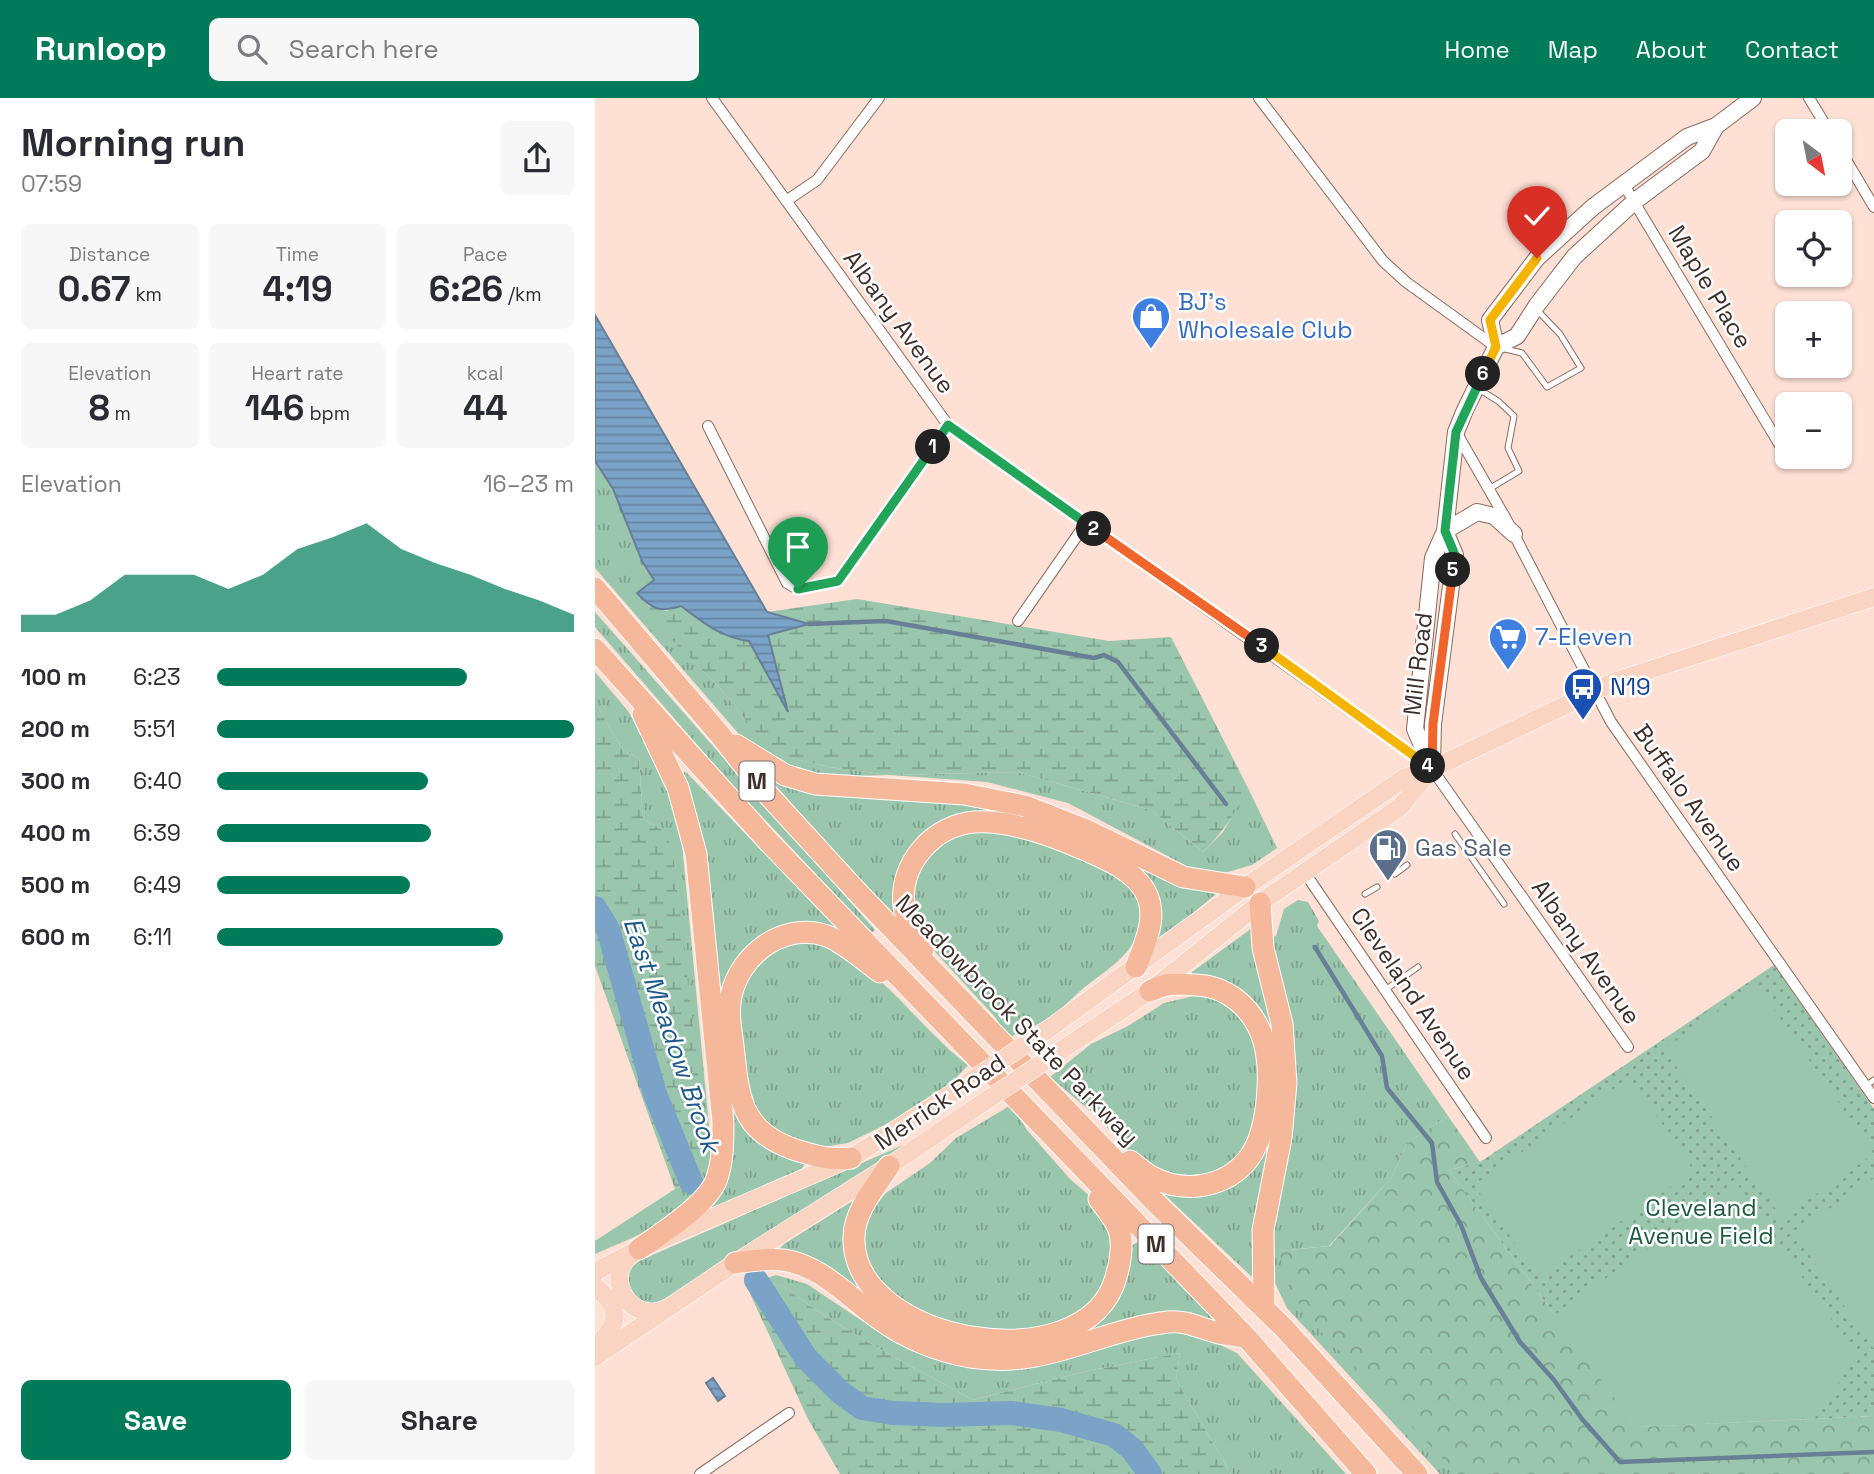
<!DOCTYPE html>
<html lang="en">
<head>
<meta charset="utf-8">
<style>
	body { margin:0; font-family:"Space Grotesk",sans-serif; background:#f7f7f7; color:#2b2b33; height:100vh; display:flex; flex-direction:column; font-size:26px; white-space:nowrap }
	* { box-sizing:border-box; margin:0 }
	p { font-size:23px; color:#7c7c81 }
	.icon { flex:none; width:38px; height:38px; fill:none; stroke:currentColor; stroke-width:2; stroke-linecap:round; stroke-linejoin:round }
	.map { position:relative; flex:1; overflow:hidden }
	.drawer { display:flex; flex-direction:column; background:#fff; width:595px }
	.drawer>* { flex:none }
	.needle { width:46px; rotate:148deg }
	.tools { position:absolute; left:1180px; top:21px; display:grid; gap:14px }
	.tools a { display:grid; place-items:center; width:77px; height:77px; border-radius:10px; background:#fff; box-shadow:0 2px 5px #0004; font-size:35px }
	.pin { position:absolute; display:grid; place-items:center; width:60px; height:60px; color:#fff; margin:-72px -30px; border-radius:50% 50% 50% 0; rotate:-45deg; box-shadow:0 0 7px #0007 }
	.pin .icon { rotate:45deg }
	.km { position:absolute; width:35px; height:35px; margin:-18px; border-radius:50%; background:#222; color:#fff; font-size:19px; line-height:35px; text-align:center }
	.round { display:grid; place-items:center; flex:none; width:74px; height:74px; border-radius:10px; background:#f7f7f7 }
	.overview { display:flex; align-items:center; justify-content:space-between; height:119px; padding:0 21px }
	h1 { font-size:38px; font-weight:800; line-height:52px }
	.figures { display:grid; grid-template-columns:repeat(3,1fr); gap:10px; height:119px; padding:7px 21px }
	.figures div { display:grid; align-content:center; border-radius:10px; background:#f7f7f7; text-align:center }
	.figures b { font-size:35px; font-weight:800 }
	.figures small { font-size:19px; font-weight:400 }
	.figures p { font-size:19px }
	.chart { height:196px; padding:14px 21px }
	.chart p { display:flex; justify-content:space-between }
	.chart svg { width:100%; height:126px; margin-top:7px; fill:#007b59; opacity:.7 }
	.action { display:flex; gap:14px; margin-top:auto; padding:14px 21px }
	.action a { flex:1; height:80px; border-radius:10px; background:#007b59; color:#fff; font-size:28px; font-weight:800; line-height:80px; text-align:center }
	.action a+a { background:#f7f7f7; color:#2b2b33 }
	ul { padding:0 21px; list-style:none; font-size:23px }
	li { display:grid; grid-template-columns:112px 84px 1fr; align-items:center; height:52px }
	li i { height:18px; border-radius:9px; background:#007b59 }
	header { display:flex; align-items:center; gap:42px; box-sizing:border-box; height:98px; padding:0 35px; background:#007b59; color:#fff }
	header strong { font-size:33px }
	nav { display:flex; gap:38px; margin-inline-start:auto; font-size:24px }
	.search { width:490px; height:63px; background:#f7f7f7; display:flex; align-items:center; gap:18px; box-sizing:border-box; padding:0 24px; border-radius:10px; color:#7c7c81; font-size:26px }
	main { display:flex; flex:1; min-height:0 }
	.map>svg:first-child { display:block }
	.grass { fill:url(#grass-tufts) }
	.forest { fill:url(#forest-crowns) }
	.wetland { fill:url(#wetland-marsh) }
	.park { fill:url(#park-dots) }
	.pitch { fill:#9ac6ad }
	.water { fill:url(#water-rules); stroke:#687f98; stroke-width:2 }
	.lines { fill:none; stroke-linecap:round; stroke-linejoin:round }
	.stream { stroke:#687f98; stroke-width:4.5 }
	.river { stroke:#7ba2c7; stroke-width:24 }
	.service-casing { stroke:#8b6a5e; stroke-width:7 }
	.minor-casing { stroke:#8b6a5e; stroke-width:12 }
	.secondary-casing { stroke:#8b6a5e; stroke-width:18 }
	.primary-casing { stroke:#fff; stroke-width:19 }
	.motorway-casing { stroke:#fff; stroke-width:23 }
	.service { stroke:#fff; stroke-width:5 }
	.minor { stroke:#fff; stroke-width:10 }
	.secondary { stroke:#fff; stroke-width:16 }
	.primary { stroke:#fad4c2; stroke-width:18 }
	.motorway { stroke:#f6b89a; stroke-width:21 }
	.primary-bridge-casing { stroke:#fff; stroke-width:19; stroke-linecap:butt }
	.primary-bridge { stroke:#fad4c2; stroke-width:18 }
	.split-1-casing { stroke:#fff; stroke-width:14 }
	.split-2-casing { stroke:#fff; stroke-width:14 }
	.split-3-casing { stroke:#fff; stroke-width:14 }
	.split-4-casing { stroke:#fff; stroke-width:14 }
	.split-5-casing { stroke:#fff; stroke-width:14 }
	.split-6-casing { stroke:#fff; stroke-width:14 }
	.split-7-casing { stroke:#fff; stroke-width:14 }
	.split-1 { stroke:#22a559; stroke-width:9 }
	.split-2 { stroke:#22a559; stroke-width:9 }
	.split-3 { stroke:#f0652b; stroke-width:9 }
	.split-4 { stroke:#f5b400; stroke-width:9 }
	.split-5 { stroke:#f0652b; stroke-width:9 }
	.split-6 { stroke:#22a559; stroke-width:9 }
	.split-7 { stroke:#f5b400; stroke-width:9 }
	.labels { text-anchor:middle; stroke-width:5; stroke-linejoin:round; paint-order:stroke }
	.shield { fill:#fff; stroke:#776d69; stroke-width:2 }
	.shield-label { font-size:23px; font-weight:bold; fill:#3d2e29 }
	.street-label { font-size:24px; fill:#3d2e29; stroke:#fff }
	.shop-label { font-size:24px; fill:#366cbe; stroke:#fff; text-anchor:start }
	.transit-label { font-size:24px; fill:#164399; stroke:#fff; text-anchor:start }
	.service-label { font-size:24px; fill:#4e5e75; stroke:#fff; text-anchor:start }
	.park-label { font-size:24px; fill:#1d593d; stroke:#fff }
	.water-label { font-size:26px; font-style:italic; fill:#1f5989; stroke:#fff }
</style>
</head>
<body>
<header>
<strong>Runloop</strong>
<div class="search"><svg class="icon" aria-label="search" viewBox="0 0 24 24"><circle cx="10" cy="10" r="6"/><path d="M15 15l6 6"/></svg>Search here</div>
<nav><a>Home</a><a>Map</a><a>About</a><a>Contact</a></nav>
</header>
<main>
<section class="drawer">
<div class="overview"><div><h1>Morning run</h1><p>07:59</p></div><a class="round"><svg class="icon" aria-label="share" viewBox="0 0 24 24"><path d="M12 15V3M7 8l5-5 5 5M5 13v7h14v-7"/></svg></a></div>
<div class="figures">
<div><p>Distance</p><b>0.67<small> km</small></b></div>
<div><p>Time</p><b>4:19</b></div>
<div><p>Pace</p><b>6:26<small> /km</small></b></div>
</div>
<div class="figures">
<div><p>Elevation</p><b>8<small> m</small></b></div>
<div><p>Heart rate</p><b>146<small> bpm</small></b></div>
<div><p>kcal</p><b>44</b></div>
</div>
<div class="chart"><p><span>Elevation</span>16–23 m</p>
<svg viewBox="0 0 160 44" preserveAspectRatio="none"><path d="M0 44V38L10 38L20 33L30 24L40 24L50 24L60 29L70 24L80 15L90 11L100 6L110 15L120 20L130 24L140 29L150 33L160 38V44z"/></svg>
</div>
<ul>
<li><b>100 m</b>6:23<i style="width:70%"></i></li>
<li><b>200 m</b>5:51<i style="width:100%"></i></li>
<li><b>300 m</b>6:40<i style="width:59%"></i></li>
<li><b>400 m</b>6:39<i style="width:60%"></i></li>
<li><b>500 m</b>6:49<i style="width:54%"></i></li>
<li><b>600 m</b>6:11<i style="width:80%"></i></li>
</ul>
<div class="action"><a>Save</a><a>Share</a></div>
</section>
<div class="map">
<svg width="1279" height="1376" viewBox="0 0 1279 1376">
	<defs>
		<pattern id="grass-tufts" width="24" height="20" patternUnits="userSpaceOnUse" patternTransform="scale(1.75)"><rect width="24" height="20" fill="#9ac6ad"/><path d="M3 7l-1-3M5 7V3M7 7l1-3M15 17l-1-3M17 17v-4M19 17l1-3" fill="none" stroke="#7fa18d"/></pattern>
		<pattern id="forest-crowns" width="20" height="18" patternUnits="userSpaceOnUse" patternTransform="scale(1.75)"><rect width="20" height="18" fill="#9ac6ad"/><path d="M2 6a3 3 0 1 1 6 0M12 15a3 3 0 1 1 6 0" fill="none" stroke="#7fa18d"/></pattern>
		<pattern id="wetland-marsh" width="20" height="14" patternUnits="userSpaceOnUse" patternTransform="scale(1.75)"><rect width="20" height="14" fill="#9ac6ad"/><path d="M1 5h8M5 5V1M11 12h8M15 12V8" fill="none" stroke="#7fa18d"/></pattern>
		<pattern id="park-dots" width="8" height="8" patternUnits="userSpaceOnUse" patternTransform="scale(1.75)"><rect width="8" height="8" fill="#9ac6ad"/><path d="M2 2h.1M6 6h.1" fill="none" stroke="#7fa18d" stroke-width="1.8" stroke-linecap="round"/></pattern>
		<pattern id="water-rules" width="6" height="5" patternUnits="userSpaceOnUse" patternTransform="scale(1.75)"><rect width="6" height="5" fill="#7ba2c7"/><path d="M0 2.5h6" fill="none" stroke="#6684a2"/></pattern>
	</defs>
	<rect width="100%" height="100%" fill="#fee0d5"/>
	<path class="grass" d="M0,363L18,391L47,463L59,483L43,495L54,508L52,516L123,588L180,656L234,669L294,677L422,674L556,712L608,754L628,734L653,690L682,750L657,767L626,776L599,772L473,705L392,684L294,677L230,679L184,668L156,650L0,470Z
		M0,514L280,832L276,835L131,680L0,529Z
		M0,574L33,613L66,670L84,715L115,1038C115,1050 118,1071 113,1082C96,1120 35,1140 0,1156V1143L80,1091L96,1084L66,731L48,721L44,660L28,652L0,605Z
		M90,673L252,841L189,831L129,909L165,1042L190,1059L211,1064L206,1072L96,1120L131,1067L87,677Z
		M180,679L415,712L605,792L621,796L566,842L561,839L554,789L417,722L340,732L303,814L299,816L255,772L176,682Z
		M397,732C435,743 511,761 539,789C545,795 548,805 552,813C538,860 519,865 484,894C472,905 460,918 446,925C434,931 422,932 413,942L401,920L331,844L315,801L320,770L340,747L365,735Z
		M703,802L713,804L724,823L722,828L853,1018L812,1045L797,1079L734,1148L684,1153L789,1297L862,1376H845L692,1210L677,1179L675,1144L692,1047L675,839L681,838L689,811Z
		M657,830L684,959L663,1174L656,1178L556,1084L589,1096L668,1053L670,929L597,879V874Z
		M219,843C270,849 329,936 373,967L349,993L316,1014L253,1045L215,1051L164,1022L152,1002L144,903L156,875L172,857L198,846Z
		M603,897H620L650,918L663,950L666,990L660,1039L641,1068L585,1084L538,1057L499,1016L455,979L496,946L533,928L569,905Z
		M416,1007L432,1032L475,1081L505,1107L516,1127L521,1156L510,1197L477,1225L395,1238L311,1209L273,1173L266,1145L271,1118L291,1095L335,1065L361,1040Z
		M308,1047L309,1051L63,1205L55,1208L29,1192L32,1172L44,1163Z
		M272,1094L254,1135L310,1225L457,1244L492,1231L515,1208L535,1148L544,1144L626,1226L597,1221L425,1257L352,1249L180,1155L189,1146Z
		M181,1177L212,1186L300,1245L359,1265L562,1233L606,1238L642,1255L751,1376H636L581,1281L585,1255L492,1273L378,1302C313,1266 244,1232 186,1186L151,1187Z"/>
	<path class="forest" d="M853,1018L885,1064L854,1072L1041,1329L1279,1318V1376H862L712,1219L695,1191L684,1153L735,1148L797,1079L812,1045Z"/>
	<path class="wetland" d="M262,501L514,543L576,539L653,690C641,715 627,735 608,754L556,712L422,674L294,677L234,669L179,656L123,588L51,516L54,508L71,513L86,508C108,524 126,540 154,543L192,610L173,537L213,526L172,514Z
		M0,605L28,652L44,660L48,721L66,731L77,749L111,1039C106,1069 109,1078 80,1091L0,868Z
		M186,1186C244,1232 313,1266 378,1302L492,1273L585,1255L581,1281L636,1376H245L213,1321L151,1187Z"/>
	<path class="park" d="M1179,867L1279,1011V1318L1041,1329L854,1072L885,1064Z"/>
	<path class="pitch" d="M1162,886L1279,1056L1187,1120L1069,951Z
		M1035,979L1099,1073L944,1180L879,1087Z
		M1279,1080V1251L1199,1135Z
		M1143,1087L1262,1258L1220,1320L1041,1329L959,1217Z"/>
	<path class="water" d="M0,217L172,514L214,526L173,537L193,614L154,543C126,540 108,524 86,508C64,515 57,511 42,495L59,482L47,463L18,391L0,363Z
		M118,1280L130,1298L123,1303L111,1285Z"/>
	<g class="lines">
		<path class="stream" d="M214,526L291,523L499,560L509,557L523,564L631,706
			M720,849L787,958L792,990L837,1045L842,1084L866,1127L886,1180L925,1244L959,1282L987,1321L1025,1364L1279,1354"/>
		<path class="river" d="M0,810L13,831L60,996L96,1084
			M161,1182L211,1260L245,1294L267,1310L298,1315L349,1317L416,1315L466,1322L519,1337L537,1351L555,1376"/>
		<g class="service-casing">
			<path id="service" d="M906,250L927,255L952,289L986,270L965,236L942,212
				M882,290L903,303L919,318L913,350L924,373L894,391
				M860,736L909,806
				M800,776L812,767
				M770,796L782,789
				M790,892L823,869
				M1270,988L1279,982"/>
		</g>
		<g class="minor-casing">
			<path id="minor" d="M117,0L353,327L837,671L1033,949
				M664,0L788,163L811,184L901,249
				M1214,0L1234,33
				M1244,50L1279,109
				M1029,87L1186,349
				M191,103L222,82L284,0
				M113,328L192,485L203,491L242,483L353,327
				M861,334L911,421L1016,624L1279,1000
				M423,523L491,425
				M710,775L891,1040
				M105,1376L194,1315"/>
		</g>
		<g class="secondary-casing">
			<path id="secondary" d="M901,249L895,222L942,160L998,109L1092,39L1121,28L1158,0
				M850,433L882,414L899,418L919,436
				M837,665L838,626L860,457L850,433
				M837,671L820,631L838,460L850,433L861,334L870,312L901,249L922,238L942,207L979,159L1040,103L1107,53L1121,28"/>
		</g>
		<g class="primary-casing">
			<path id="primary" d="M455,930L650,789L811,679L837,671L1021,583L1279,499
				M468,951L555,893L665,805L805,709L837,671
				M36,1157C7,1180 37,1227 70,1211
				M0,1174L44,1151L256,1060L353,998
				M0,1188C28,1212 24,1225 0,1251
				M0,1259L140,1165L294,1068L374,1014"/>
		</g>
		<g class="motorway-casing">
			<path id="motorway" d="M0,490L126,638L166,689L264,796L559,1103L689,1230L822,1376
				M0,551L173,743L651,1239L771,1376
				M141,647L190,677L220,686L369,696L430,708L491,732L588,779L650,789
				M665,805L668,850L687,926L691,985L686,1040L668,1132L669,1210
				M328,852C322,839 311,823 309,808C304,766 338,727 380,724C416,722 456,737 488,751C509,760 538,772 550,793C564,819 550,844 541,869
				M256,1060C235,1062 224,1059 204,1053C150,1036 144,1007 139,956C137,937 132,916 136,898C145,856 189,823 232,838C248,844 270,863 285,874
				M535,1063C542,1068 549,1075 557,1079C589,1096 631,1090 654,1060C674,1033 679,967 666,935C655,908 631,888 601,887C582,886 573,884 555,893
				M294,1068C280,1090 260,1112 259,1138C254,1245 492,1287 521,1179C525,1165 529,1147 524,1132C521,1122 510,1110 504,1101
				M44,1151C67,1135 110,1108 121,1083C128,1064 128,1044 128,1024L101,756L83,690L48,616
				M140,1165C155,1163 172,1160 188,1162C225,1167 254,1199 283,1220C310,1240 342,1253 375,1259C448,1272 503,1232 573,1224C592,1222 606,1231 624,1235C633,1237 642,1238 651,1239"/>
		</g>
		<use href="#service" class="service"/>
		<use href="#minor" class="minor"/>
		<use href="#secondary" class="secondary"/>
		<use href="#primary" class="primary"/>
		<use href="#motorway" class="motorway"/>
		<g class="primary-bridge-casing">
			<path id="primary-bridge" d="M353,998L455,930
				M374,1014L468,951"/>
		</g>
		<use href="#primary-bridge" class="primary-bridge"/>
	</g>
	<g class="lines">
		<g class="split-1-casing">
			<path id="split-1" d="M203,491L243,483L338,349"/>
		</g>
		<g class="split-2-casing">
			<path id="split-2" d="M338,349L353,327L499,431"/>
		</g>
		<g class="split-3-casing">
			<path id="split-3" d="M499,431L667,548"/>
		</g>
		<g class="split-4-casing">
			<path id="split-4" d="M667,548L833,668"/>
		</g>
		<g class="split-5-casing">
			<path id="split-5" d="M833,668L837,671L838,626L858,472"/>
		</g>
		<g class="split-6-casing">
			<path id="split-6" d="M858,472L860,457L850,433L861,334L888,276"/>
		</g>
		<g class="split-7-casing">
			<path id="split-7" d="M888,276L901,249L895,222L942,160"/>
		</g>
		<use href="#split-1" class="split-1"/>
		<use href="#split-2" class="split-2"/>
		<use href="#split-3" class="split-3"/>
		<use href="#split-4" class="split-4"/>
		<use href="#split-5" class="split-5"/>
		<use href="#split-6" class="split-6"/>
		<use href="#split-7" class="split-7"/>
	</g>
	<defs>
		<g id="shop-pin" transform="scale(2.0125)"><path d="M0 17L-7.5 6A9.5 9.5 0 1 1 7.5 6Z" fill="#3f7fe0" stroke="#fff"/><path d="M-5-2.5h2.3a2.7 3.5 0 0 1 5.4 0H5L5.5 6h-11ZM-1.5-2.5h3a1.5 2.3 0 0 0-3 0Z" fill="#fff"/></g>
		<g id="supermarket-pin" transform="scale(2.0125)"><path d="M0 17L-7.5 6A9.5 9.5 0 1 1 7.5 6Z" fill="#3f7fe0" stroke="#fff"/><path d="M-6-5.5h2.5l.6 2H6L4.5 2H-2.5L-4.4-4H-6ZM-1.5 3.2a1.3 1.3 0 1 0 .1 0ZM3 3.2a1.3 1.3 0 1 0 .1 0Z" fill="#fff"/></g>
		<g id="bus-pin" transform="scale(2.0125)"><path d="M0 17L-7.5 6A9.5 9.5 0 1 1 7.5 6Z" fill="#1a4fb4" stroke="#fff"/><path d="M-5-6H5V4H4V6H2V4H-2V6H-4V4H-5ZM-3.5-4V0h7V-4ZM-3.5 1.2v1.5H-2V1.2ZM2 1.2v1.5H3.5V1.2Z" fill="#fff"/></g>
		<g id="fuel-pin" transform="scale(2.0125)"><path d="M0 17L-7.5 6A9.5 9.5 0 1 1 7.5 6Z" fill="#5c6f8a" stroke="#fff"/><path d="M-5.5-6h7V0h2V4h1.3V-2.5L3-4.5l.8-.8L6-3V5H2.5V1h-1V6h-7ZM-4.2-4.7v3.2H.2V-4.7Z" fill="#fff"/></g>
	</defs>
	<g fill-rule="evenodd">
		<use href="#shop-pin" x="556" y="218"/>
		<use href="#supermarket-pin" x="913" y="539"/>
		<use href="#bus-pin" x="988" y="589"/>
		<use href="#fuel-pin" x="793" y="750"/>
	</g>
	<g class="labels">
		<g class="shield">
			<rect x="144.5" y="663.5" width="35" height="39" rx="5"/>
			<rect x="543.5" y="1126.5" width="35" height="39" rx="5"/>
		</g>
		<g class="shield-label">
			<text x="162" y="691">M</text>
			<text x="561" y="1154">M</text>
		</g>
		<g class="street-label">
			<text transform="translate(1115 189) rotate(59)" y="8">Maple Place</text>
			<text transform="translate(304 224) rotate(54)" y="8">Albany Avenue</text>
			<text transform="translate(823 566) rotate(-83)" y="8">Mill Road</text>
			<text transform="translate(1094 700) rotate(55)" y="8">Buffalo Avenue</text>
			<text transform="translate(991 854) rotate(55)" y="8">Albany Avenue</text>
			<text transform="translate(818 896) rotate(56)" y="8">Cleveland Avenue</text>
			<text transform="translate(422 922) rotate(46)" y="8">Meadowbrook State Parkway</text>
			<text transform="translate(345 1004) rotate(-34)" y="8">Merrick Road</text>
		</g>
		<g class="shop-label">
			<text x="583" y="212">BJ's<tspan x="583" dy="28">Wholesale Club</tspan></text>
			<text x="940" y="547">7-Eleven</text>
		</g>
		<g class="transit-label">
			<text x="1015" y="597">N19</text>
		</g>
		<g class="service-label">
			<text x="820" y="758">Gas Sale</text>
		</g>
		<g class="park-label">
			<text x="1106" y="1118">Cleveland<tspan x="1106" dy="28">Avenue Field</tspan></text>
		</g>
		<g class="water-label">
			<text transform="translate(77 937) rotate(71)" y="9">East Meadow Brook</text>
		</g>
	</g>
</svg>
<div class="tools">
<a><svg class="needle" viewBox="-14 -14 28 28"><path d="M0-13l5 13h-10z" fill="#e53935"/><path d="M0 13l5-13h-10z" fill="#7c7c81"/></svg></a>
<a><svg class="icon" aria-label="locate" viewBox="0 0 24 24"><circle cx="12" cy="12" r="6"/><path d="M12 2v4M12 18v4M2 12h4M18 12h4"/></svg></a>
<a>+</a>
<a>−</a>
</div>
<div class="pin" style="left:203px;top:491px;background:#1e9e55"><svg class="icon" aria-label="arrive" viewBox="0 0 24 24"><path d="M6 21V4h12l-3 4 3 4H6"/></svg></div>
<div class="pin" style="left:942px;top:160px;background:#d93025"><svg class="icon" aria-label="check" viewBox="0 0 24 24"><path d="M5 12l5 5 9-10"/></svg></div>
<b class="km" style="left:338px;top:349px">1</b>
<b class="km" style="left:499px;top:431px">2</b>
<b class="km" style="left:667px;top:548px">3</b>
<b class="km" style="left:833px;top:668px">4</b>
<b class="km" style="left:858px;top:472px">5</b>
<b class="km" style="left:888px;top:276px">6</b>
</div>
</main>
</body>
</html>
